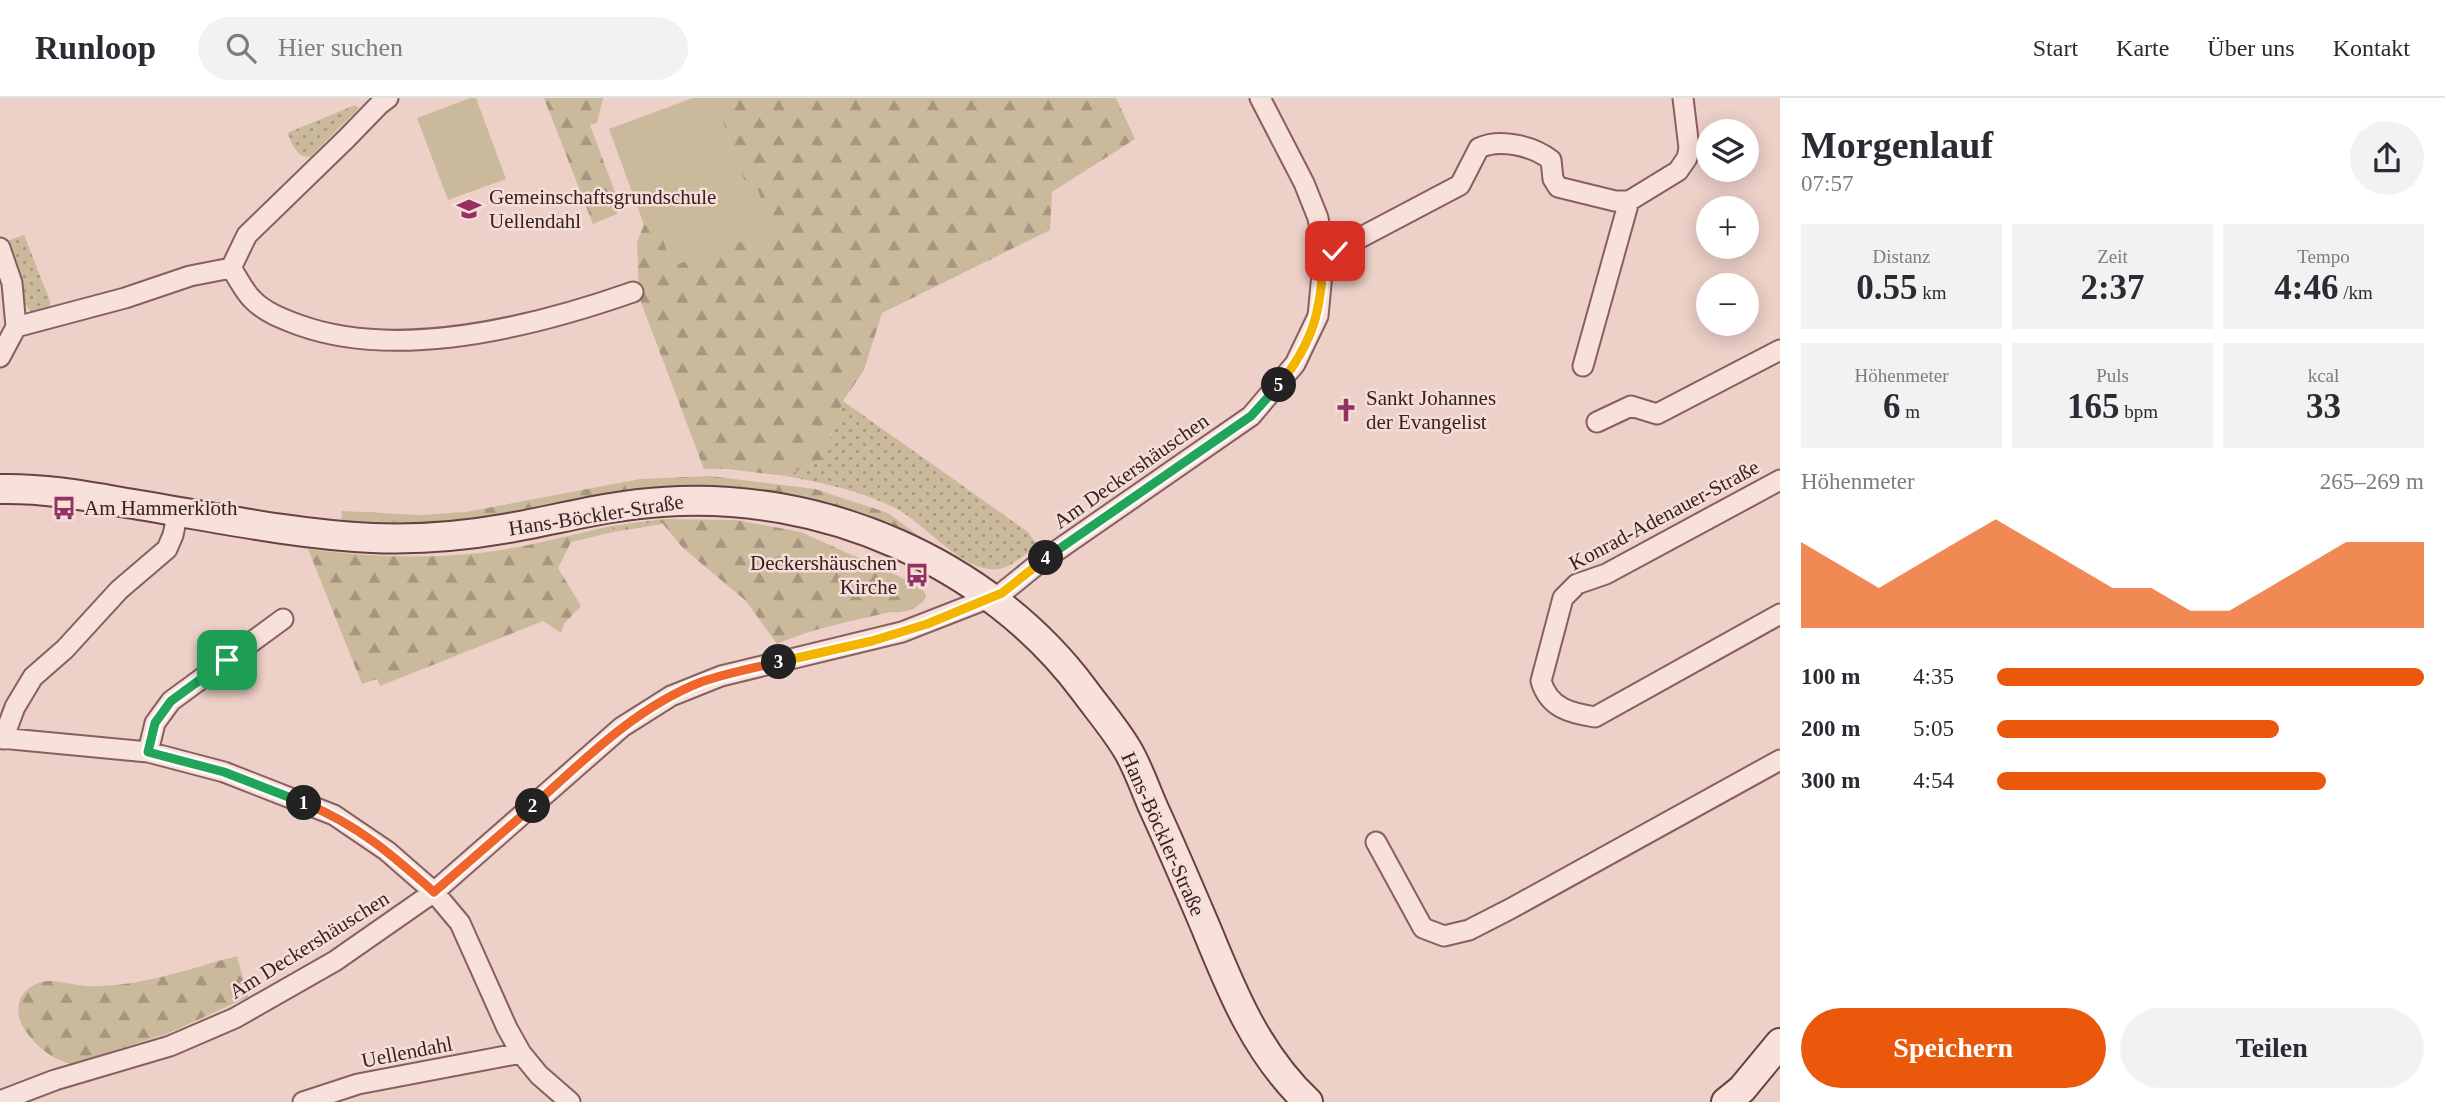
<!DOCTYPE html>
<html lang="de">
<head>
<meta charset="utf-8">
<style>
	body { margin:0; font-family:"Times New Roman",serif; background:#f2f2f3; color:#2b2b33; height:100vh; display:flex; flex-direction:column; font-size:26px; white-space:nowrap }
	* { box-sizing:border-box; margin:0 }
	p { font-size:23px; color:#7c7c81 }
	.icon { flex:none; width:38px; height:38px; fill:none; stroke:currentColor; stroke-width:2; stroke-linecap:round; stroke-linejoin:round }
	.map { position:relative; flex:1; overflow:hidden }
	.side { display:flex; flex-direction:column; background:#fff; width:665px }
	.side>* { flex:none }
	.controls { position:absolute; left:1696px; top:21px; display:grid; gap:14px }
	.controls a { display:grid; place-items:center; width:63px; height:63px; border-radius:50%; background:#fff; box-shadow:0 4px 18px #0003; font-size:35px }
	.pin { position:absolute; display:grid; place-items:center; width:60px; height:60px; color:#fff; margin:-30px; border-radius:14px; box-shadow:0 4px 10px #0006 }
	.km { position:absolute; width:35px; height:35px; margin:-18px; border-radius:50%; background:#222; color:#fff; font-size:19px; line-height:35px; text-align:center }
	.round { display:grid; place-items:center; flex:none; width:74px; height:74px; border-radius:37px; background:#f2f2f3 }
	.summary { display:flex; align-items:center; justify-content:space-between; height:119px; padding:0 21px }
	h1 { font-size:38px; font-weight:700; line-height:52px }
	.stats { display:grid; grid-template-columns:repeat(3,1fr); gap:10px; height:119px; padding:7px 21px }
	.stats div { display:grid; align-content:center; border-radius:0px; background:#f2f2f3; text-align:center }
	.stats b { font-size:35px; font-weight:700 }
	.stats small { font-size:19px; font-weight:400 }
	.stats p { font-size:19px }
	.chart { height:196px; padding:14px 21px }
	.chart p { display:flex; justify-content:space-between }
	.chart svg { width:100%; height:126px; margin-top:7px; fill:#ea580c; opacity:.7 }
	.action { display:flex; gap:14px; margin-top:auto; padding:14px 21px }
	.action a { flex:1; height:80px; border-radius:42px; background:#ea580c; color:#fff; font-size:28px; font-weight:700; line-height:80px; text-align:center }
	.action a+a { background:#f2f2f3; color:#2b2b33 }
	ul { padding:0 21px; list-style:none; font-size:23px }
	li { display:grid; grid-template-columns:112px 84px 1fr; align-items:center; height:52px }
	li i { height:18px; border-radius:9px; background:#ea580c }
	header { display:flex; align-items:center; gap:42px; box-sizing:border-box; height:98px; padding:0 35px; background:#fff; border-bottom:2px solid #e1e1e2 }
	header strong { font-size:33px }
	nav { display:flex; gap:38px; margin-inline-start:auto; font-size:24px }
	.search { width:490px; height:63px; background:#f2f2f3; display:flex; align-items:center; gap:18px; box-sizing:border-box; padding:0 24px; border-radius:38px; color:#7c7c81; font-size:26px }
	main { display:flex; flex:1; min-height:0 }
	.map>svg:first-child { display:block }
	.grass { fill:url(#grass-dots) }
	.forest { fill:url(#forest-firs) }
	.green { fill:#cbb99c }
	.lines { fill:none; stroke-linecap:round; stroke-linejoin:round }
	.street-casing { stroke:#885f5e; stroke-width:23 }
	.secondary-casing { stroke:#6a4141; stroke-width:32 }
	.street { stroke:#f8e1db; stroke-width:19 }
	.secondary { stroke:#f8e1db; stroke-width:28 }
	.split-1-casing { stroke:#fff; stroke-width:14 }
	.split-2-casing { stroke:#fff; stroke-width:14 }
	.split-3-casing { stroke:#fff; stroke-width:14 }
	.split-4-casing { stroke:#fff; stroke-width:14 }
	.split-5-casing { stroke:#fff; stroke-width:14 }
	.split-6-casing { stroke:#fff; stroke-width:14 }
	.split-1 { stroke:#22a559; stroke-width:9 }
	.split-2 { stroke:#f0652b; stroke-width:9 }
	.split-3 { stroke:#f0652b; stroke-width:9 }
	.split-4 { stroke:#f5b400; stroke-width:9 }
	.split-5 { stroke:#22a559; stroke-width:9 }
	.split-6 { stroke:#f5b400; stroke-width:9 }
	.labels { text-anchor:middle; stroke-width:5; stroke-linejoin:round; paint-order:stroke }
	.poi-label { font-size:21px; fill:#392121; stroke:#f4ded7; text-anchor:start }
	.street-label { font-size:21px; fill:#392121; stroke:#f4ded7 }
</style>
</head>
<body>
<header>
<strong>Runloop</strong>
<div class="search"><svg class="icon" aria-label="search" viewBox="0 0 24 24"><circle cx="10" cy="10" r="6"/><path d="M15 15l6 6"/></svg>Hier suchen</div>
<nav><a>Start</a><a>Karte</a><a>Über uns</a><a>Kontakt</a></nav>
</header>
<main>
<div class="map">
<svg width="1780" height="1004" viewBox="0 0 1780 1004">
	<defs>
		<pattern id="grass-dots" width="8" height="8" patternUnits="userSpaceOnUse" patternTransform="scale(1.75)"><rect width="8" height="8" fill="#cbb99c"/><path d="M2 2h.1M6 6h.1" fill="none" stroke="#a6967f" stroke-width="1.8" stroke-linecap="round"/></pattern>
		<pattern id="forest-firs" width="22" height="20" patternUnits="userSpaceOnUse" patternTransform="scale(1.75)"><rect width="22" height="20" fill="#cbb99c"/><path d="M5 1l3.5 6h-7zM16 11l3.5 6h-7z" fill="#a6967f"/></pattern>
	</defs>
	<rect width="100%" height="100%" fill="#edd0c8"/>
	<path class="grass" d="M355,7L359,10L310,59C295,59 293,46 287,35Z
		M24,137L50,203V211L38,217L31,214L24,205L7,143Z
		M843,303L1028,434L1041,453L1036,456L1033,451C1024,457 1015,465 1006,469C969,484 925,424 895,410C861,393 824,385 786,378L822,362Z
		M663,421V426L613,434L612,428Z"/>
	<path class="forest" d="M544,0H603L597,25L590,27L615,94L617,116L593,126Z
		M714,0H1116L1135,41L1052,94L1050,132L882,215L864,272L843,303L822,362L786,378L727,371H704L639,199L637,144L644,127L656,122L673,168L746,87Z
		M710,378L815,391L888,415L924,442L922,445L813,405L459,428L341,427L342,413L421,417L466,414L640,381Z
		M663,421L736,422L801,434L900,479L924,493L926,499C920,510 905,516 891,514C852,523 813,530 777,546L746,503L683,450L663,426Z
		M612,428L613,434L571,444L558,470L581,508L564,526L561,535L543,523L380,588L377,581L362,586L308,451C362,458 415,461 469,456C517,452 565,438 612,428Z
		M237,858L248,899L169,935L71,966C51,961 37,949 25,932C14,917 16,896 34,887C51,878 68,887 86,888C137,890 188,871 237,858Z"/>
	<path class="green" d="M470,0H476L506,81L448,102L417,20Z
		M693,0H714L746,87H756L773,132L673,168L656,122L644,127L609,31Z"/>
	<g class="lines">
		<g class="street-casing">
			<path id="street" d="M0,150L12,185L16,229L0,259
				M1324,155L1335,153L1460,87L1479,50C1500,40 1533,48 1551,62L1553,81L1558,89L1615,103H1629L1678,73L1687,60L1689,50L1683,0
				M231,170C238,180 244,193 252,201C264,214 283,221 299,227C399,263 536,228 633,194
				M16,229L125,200L190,178L231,170L247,137L346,41L380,6L388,0
				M1583,268L1629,103
				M1597,324L1631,308L1657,316L1780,252
				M1780,382L1606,476L1577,486L1563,500L1541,583C1549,610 1570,615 1595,619L1780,516
				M0,640L148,654L224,674L334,717L387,753L434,794L460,825L507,930L521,955L539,977L570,1004
				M3,641L15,609L33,579L65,551L119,492L167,451L173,437L178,413
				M148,654L155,625L171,603L283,521
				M1376,744L1423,830L1444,838L1469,832L1510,811L1780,662
				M0,1003L55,982L170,948L235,920L335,863L434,794L622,629L671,598L721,578L902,534L1002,495L1039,465L1251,318L1295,266L1318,218L1324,155L1318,120L1304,85L1260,0
				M303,1004L358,986L521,955"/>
		</g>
		<g class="secondary-casing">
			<path id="secondary" d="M0,391C41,390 81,397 121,404C203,417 289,436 372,440C418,442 464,438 509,430C560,421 610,407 662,404C820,392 989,464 1084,592C1098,611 1115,631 1127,651C1138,669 1145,691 1154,711C1172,750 1189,790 1206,830C1232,894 1257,956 1308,1004
				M1726,1004L1742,991L1780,945"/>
		</g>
		<use href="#street" class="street"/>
		<use href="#secondary" class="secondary"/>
	</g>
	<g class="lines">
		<g class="split-1-casing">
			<path id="split-1" d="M227,562L171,603L155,625L148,654L224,674L304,705"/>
		</g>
		<g class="split-2-casing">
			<path id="split-2" d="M304,705C357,726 392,757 434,794L533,708"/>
		</g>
		<g class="split-3-casing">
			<path id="split-3" d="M533,708C585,661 635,610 701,584C726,575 753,570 779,564"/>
		</g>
		<g class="split-4-casing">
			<path id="split-4" d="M779,564L872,543L927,526L1002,495L1046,460"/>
		</g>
		<g class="split-5-casing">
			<path id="split-5" d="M1046,460L1251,318L1279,287"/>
		</g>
		<g class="split-6-casing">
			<path id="split-6" d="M1279,287C1315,242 1321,211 1324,155L1335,153"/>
		</g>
		<use href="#split-1" class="split-1"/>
		<use href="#split-2" class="split-2"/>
		<use href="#split-3" class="split-3"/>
		<use href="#split-4" class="split-4"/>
		<use href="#split-5" class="split-5"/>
		<use href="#split-6" class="split-6"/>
	</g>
	<defs>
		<g id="school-bare" transform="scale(1.89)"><path d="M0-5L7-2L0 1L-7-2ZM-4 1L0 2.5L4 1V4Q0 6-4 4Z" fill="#943063" stroke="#f4ded7" stroke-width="2.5" paint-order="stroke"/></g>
		<g id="church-bare" transform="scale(1.89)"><path d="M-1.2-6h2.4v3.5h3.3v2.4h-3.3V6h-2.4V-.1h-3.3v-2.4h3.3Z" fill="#943063" stroke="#f4ded7" stroke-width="2.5" paint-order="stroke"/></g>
		<g id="bus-bare" transform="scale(1.89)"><path d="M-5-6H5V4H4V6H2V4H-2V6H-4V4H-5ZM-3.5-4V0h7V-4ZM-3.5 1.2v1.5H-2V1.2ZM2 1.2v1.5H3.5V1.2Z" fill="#943063" stroke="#f4ded7" stroke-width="2.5" paint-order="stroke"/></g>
	</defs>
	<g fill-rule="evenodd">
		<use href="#school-bare" x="469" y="111"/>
		<use href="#church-bare" x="1346" y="312"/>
		<use href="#bus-bare" x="64" y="410"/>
		<use href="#bus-bare" x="917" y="477"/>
	</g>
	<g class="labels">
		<g class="poi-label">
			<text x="489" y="106">Gemeinschaftsgrundschule<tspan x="489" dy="24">Uellendahl</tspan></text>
			<text x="1366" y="307">Sankt Johannes<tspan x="1366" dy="24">der Evangelist</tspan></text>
			<text x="84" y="417">Am Hammerkloth</text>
			<text x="897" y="472" text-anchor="end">Deckershäuschen<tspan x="897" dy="24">Kirche</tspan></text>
		</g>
		<g class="street-label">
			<text transform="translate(1131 373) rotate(-35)" y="7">Am Deckershäuschen</text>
			<text transform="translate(596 417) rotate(-9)" y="7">Hans-Böckler-Straße</text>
			<text transform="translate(1664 417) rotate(-28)" y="7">Konrad-Adenauer-Straße</text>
			<text transform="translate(1163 736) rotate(66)" y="7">Hans-Böckler-Straße</text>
			<text transform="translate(309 847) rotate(-32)" y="7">Am Deckershäuschen</text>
			<text transform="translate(407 954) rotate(-11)" y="7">Uellendahl</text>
		</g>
	</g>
</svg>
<div class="controls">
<a><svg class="icon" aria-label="layers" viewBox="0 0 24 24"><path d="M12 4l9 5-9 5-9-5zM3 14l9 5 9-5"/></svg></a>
<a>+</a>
<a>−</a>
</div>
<div class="pin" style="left:227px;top:562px;background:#1e9e55"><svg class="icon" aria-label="arrive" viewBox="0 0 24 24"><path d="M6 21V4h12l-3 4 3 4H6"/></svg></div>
<div class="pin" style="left:1335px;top:153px;background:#d93025"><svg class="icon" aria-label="check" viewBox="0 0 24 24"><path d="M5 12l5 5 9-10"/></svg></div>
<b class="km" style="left:304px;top:705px">1</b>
<b class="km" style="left:533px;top:708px">2</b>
<b class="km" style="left:779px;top:564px">3</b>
<b class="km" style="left:1046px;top:460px">4</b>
<b class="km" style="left:1279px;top:287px">5</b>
</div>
<section class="side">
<div class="summary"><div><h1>Morgenlauf</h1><p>07:57</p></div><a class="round"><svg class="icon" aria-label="share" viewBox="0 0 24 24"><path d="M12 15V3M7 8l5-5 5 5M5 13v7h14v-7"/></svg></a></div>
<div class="stats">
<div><p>Distanz</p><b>0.55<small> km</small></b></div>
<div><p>Zeit</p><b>2:37</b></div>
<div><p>Tempo</p><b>4:46<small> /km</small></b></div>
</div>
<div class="stats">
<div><p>Höhenmeter</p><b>6<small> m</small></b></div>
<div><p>Puls</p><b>165<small> bpm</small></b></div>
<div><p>kcal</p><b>33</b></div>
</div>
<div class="chart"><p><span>Höhenmeter</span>265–269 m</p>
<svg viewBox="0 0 160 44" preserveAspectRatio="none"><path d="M0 44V14L10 22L20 30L30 22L40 14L50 6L60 14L70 22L80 30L90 30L100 38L110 38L120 30L130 22L140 14L150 14L160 14V44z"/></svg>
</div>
<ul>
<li><b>100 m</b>4:35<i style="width:100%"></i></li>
<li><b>200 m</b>5:05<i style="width:66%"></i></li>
<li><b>300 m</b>4:54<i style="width:77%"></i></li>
</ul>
<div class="action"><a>Speichern</a><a>Teilen</a></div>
</section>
</main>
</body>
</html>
